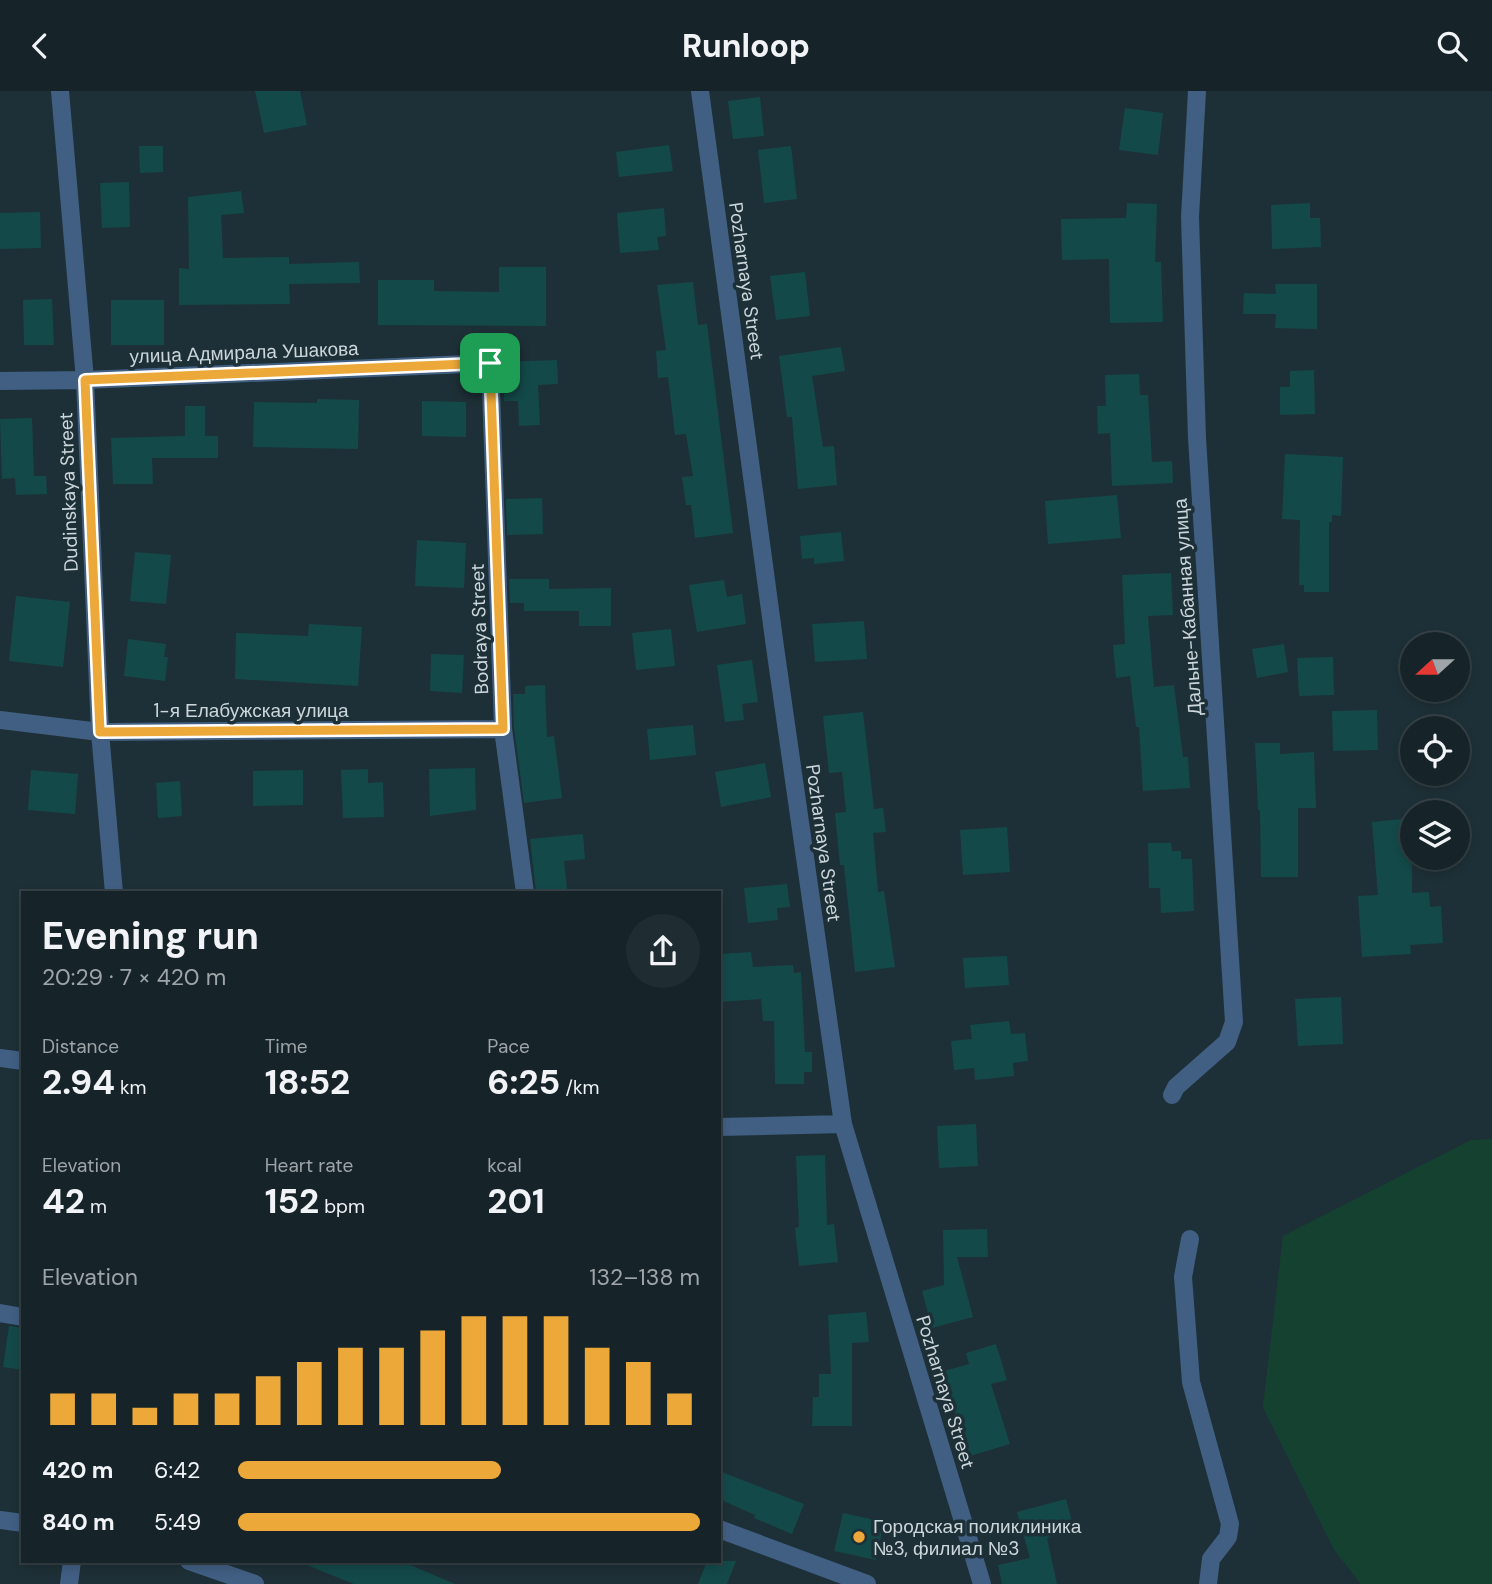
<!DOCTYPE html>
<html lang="en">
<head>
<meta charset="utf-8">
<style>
	body { margin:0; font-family:"DM Sans",sans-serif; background:#1f2c31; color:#f1f3f6; height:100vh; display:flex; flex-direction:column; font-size:26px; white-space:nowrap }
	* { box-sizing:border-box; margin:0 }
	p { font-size:23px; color:#9ea4a8 }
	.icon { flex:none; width:38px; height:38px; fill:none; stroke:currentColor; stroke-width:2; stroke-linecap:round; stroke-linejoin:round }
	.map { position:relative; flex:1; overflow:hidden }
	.drawer { position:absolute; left:21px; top:800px; width:700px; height:672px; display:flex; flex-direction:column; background:#162429; border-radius:0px; box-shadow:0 4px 10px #0003,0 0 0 2px #354146 }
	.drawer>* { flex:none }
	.needle { width:46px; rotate:249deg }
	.controls { position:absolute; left:1400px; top:541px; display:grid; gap:14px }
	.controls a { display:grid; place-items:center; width:70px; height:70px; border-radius:50%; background:#162429; box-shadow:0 4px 10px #0003,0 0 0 2px #354146; font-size:35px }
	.pin { position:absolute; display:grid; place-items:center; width:60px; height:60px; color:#fff; margin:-30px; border-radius:14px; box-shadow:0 4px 10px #0006 }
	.round { display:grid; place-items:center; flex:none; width:74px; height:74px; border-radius:37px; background:#1f2c31 }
	.summary { display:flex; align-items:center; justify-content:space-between; height:119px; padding:0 21px }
	h1 { font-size:38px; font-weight:700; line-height:52px }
	.metrics { display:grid; grid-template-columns:repeat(3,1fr); gap:10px; height:119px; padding:7px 21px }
	.metrics div { display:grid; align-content:center }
	.metrics b { font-size:35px; font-weight:700 }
	.metrics small { font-size:19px; font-weight:400 }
	.metrics p { font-size:19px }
	.chart { height:196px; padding:14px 21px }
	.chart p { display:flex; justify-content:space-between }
	.chart svg { width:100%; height:126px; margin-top:7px; stroke:#eca93a; stroke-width:6 }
	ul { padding:0 21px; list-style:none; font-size:23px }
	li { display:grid; grid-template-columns:112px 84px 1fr; align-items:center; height:52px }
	li i { height:18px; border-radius:9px; background:#eca93a }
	header { display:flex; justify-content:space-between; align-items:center; height:91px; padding:0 21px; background:#162429; font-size:32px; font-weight:700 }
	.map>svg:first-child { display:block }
	.green { fill:#154230 }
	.building { fill:#144949 }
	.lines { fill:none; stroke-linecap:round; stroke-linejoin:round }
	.minor { stroke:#415f83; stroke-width:18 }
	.route-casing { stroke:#fff; stroke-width:14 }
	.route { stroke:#eca93a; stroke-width:9 }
	.poi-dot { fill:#eca93a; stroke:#1e3037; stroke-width:2.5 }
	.labels { text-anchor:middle; stroke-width:7; stroke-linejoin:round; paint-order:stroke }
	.street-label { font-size:19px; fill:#ccd7db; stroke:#1e3037 }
	.poi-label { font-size:19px; fill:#ccd7db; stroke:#1e3037; text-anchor:start }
</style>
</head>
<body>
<header><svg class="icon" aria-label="back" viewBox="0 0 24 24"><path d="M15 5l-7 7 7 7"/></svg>Runloop<svg class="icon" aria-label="search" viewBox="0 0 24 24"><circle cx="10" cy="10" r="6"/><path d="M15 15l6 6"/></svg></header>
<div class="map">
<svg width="1492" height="1493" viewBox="0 0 1492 1493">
	<rect width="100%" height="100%" fill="#1e3037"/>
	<path class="green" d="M1492,1048V1493H1361L1335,1460L1263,1316L1283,1145L1471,1049Z"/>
	<path class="building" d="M255,0H300L307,34L264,42Z
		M760,6L764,45L733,48L728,10Z
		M1125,17L1163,22L1158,64L1119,59Z
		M669,54L673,80L619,86L616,61Z
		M139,55H163V81L140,82Z
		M791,55L797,108L764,112L758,59Z
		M129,91L130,136L102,137L100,92Z
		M241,100L244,122L221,124L223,167L289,166V173L359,171L360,192L289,193L290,213L179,214V177L189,178L188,106Z
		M1127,112L1157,113L1155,171H1161L1163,231L1110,232L1109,168L1062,169L1061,128L1126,127Z
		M1310,112V127H1320L1321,156L1272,158L1271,114Z
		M664,117L666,145L657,146L659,159L620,162L617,122Z
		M40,121L41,157L0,158V122Z
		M499,176H546V235L378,234V189H434V200L499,201Z
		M805,181L810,225L776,229L770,185Z
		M693,191L698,234L707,233L733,442L695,447L691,414H686L682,386L693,385L686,343L675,344L668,286L658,287L656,260L666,259L657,194Z
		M1275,193H1317V238L1275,237L1276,223H1243L1244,202L1276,203Z
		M52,208L54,254H24L23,209Z
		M111,209H164V254H111Z
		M841,256L845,280L812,285L823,356L834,355L837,394L798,398L792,326H787L779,265Z
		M557,269L558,293L538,294L540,334L519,335L518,310H504L502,271Z
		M1314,279L1315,323L1280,324V296H1290V280Z
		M1139,283L1140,304H1148L1152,371L1172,370L1173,392L1112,395L1110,342L1098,343L1097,315H1106L1105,284Z
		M317,308L359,309L358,358L253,356L254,311L317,312Z
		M422,310L466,311V346L422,345Z
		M185,315H205V345H218V367H152L153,393H113L111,347L185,345Z
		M32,327L34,385H46L47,403L16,404L15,387L2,388L0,328Z
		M1285,363L1343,366L1341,425L1332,424V431H1329V501H1304V494H1299L1300,429L1282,428Z
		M1117,404L1121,447L1048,453L1045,410Z
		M542,407L543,443L507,444L506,408Z
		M841,441L844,470L814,473V467L802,468L800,445Z
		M417,449L466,452L464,497L415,495Z
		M135,461L171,464L166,513L130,510Z
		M1171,482L1173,524L1148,525L1154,596L1174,594L1183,666H1188L1190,697L1143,700L1139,636H1136L1130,585L1116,587L1113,554L1125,553L1122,484Z
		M509,488H549V498L611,497V535H579V520H524V512H510Z
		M724,489L727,506L742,503L746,533L697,541L689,494Z
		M16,505L70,511L63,576L9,570Z
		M864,530L867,568L815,571L812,533Z
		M309,533L362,536L358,595L235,588L236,542L308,545Z
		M671,538L675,575L636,579L632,542Z
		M128,548L166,553L164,566H168L165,590L124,585Z
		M1284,553L1288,581L1257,587L1252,558Z
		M431,563L464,564L462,602L430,600Z
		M1333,566L1334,604L1299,605L1297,567Z
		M752,569L758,611L742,613L744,629L725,631L717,574Z
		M545,594L547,646L554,645L562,707L524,712L514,637L513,603H525V595Z
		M1377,619L1378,659L1333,660L1332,620Z
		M863,621L874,718L883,717L886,741L873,742L878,801L884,800L895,876L855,881L844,774H840L835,722L846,721L842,681L829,682L823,625Z
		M693,634L696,664L650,669L647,638Z
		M1255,652H1280V663L1314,661L1316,717H1298V786H1261L1260,719H1258Z
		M765,672L771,706L721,716L715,681Z
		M475,677L476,719L430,725L429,678Z
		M368,678V692L383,691L384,726L343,727L341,679Z
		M31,679L78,683L75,723L28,719Z
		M303,679V714L253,715V680Z
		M180,690L182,725L158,727L156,692Z
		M1412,727V802L1429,801L1430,816L1441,815L1443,852L1410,854L1411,863L1362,866L1358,805L1378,804L1372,731Z
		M1007,736L1010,781L963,784L960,739Z
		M583,743L585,768L564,770L567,798L536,801L530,748Z
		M1148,752H1171L1172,760H1181V768H1192L1194,820L1161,822L1160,797H1149Z
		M787,793L790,816L777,817L778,829L748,832L744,797Z
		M751,861L753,876L793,874L794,882L801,881L805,961H812V981H804V993H775L774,930H763L761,908L719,911L721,863Z
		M1007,865L1009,894L965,897L963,867Z
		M1341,906L1343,953L1298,955L1295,908Z
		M1009,930L1011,943L1025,942L1028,970L1013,972L1014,985L975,989L974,977L954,979L951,950L972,948L970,934Z
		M976,1033L978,1075L939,1077L937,1035Z
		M825,1064L827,1134L834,1133L838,1171L799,1175L795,1137L799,1136L796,1065Z
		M987,1138L988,1166H957L973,1226L932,1237L922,1200L944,1194L943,1139Z
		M866,1221L869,1251L852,1252V1335H812L813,1306H819V1283H831L828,1224Z
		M9,1235L23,1237V1279L3,1276Z
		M996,1253L1007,1289L991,1293L1010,1353L970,1365L941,1281L969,1273L966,1262Z
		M719,1380L804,1413L792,1443L754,1427L755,1424L719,1408Z
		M1066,1408L1074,1439L1047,1447L1057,1493H1002L998,1474L1030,1467L1017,1421Z
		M843,1422L884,1431L876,1469L834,1460Z
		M401,1470L455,1493H354L299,1471Z
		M707,1470H736L727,1493H698Z"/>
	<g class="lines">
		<path class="minor" d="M60,0L85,289L100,641L114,802
			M700,0L775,556L843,1033L982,1493
			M0,290L85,289L490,272L503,638L525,802
			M0,629L100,641L503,638
			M0,967L23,970
			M1172,1004L1176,996L1227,951L1234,931L1197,347L1190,126L1197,0
			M719,1036L843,1033
			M1190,1148L1183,1186L1191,1291L1230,1433L1228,1446L1211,1468L1208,1493
			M0,1222L23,1226
			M0,1429L23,1432
			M719,1438L867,1493
			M189,1470L255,1493
			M69,1493L72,1470"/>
	</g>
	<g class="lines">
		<g class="route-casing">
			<path id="route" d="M490,272L503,638L100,641L85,289Z"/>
		</g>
		<use href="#route" class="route"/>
	</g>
	<circle class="poi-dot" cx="859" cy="1446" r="7"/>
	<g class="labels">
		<g class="street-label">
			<text transform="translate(747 190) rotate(82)" y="7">Pozharnaya Street</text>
			<text transform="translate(244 261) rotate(-2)" y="7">улица Адмирала Ушакова</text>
			<text transform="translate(68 401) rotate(-92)" y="7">Dudinskaya Street</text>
			<text transform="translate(1187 516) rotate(-94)" y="7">Дальне-Кабанная улица</text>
			<text transform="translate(479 538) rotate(-92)" y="7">Bodraya Street</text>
			<text x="251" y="626">1-я Елабужская улица</text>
			<text transform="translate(824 752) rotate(82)" y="7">Pozharnaya Street</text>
			<text transform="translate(946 1301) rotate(73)" y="7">Pozharnaya Street</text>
		</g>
		<g class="poi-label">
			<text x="873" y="1442">Городская поликлиника<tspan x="873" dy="22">№3, филиал №3</tspan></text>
		</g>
	</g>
</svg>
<div class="controls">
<a><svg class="needle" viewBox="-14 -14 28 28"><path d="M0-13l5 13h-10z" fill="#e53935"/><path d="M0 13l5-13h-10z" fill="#9ea4a8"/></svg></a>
<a><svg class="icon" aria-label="locate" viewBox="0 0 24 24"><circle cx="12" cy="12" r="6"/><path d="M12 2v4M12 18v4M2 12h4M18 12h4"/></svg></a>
<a><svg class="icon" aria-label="layers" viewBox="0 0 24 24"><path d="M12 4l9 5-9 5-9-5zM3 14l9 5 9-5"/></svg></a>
</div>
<div class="pin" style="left:490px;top:272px;background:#1e9e55"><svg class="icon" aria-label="arrive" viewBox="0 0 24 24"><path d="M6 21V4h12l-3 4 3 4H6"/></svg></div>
<section class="drawer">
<div class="summary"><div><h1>Evening run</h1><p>20:29 · 7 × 420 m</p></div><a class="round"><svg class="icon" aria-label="share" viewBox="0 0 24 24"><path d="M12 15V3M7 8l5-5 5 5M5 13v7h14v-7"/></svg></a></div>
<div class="metrics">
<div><p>Distance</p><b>2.94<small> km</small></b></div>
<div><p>Time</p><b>18:52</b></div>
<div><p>Pace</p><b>6:25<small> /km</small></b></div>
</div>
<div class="metrics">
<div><p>Elevation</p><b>42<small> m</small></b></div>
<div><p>Heart rate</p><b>152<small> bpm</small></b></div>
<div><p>kcal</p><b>201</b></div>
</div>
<div class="chart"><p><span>Elevation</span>132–138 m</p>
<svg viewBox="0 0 160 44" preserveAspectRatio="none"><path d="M5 44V33M15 44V33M25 44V38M35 44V33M45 44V33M55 44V27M65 44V22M75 44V17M85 44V17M95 44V11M105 44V6M115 44V6M125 44V6M135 44V17M145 44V22M155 44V33"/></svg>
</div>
<ul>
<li><b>420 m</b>6:42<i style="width:57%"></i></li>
<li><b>840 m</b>5:49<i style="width:100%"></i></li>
</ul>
</section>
</div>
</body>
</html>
